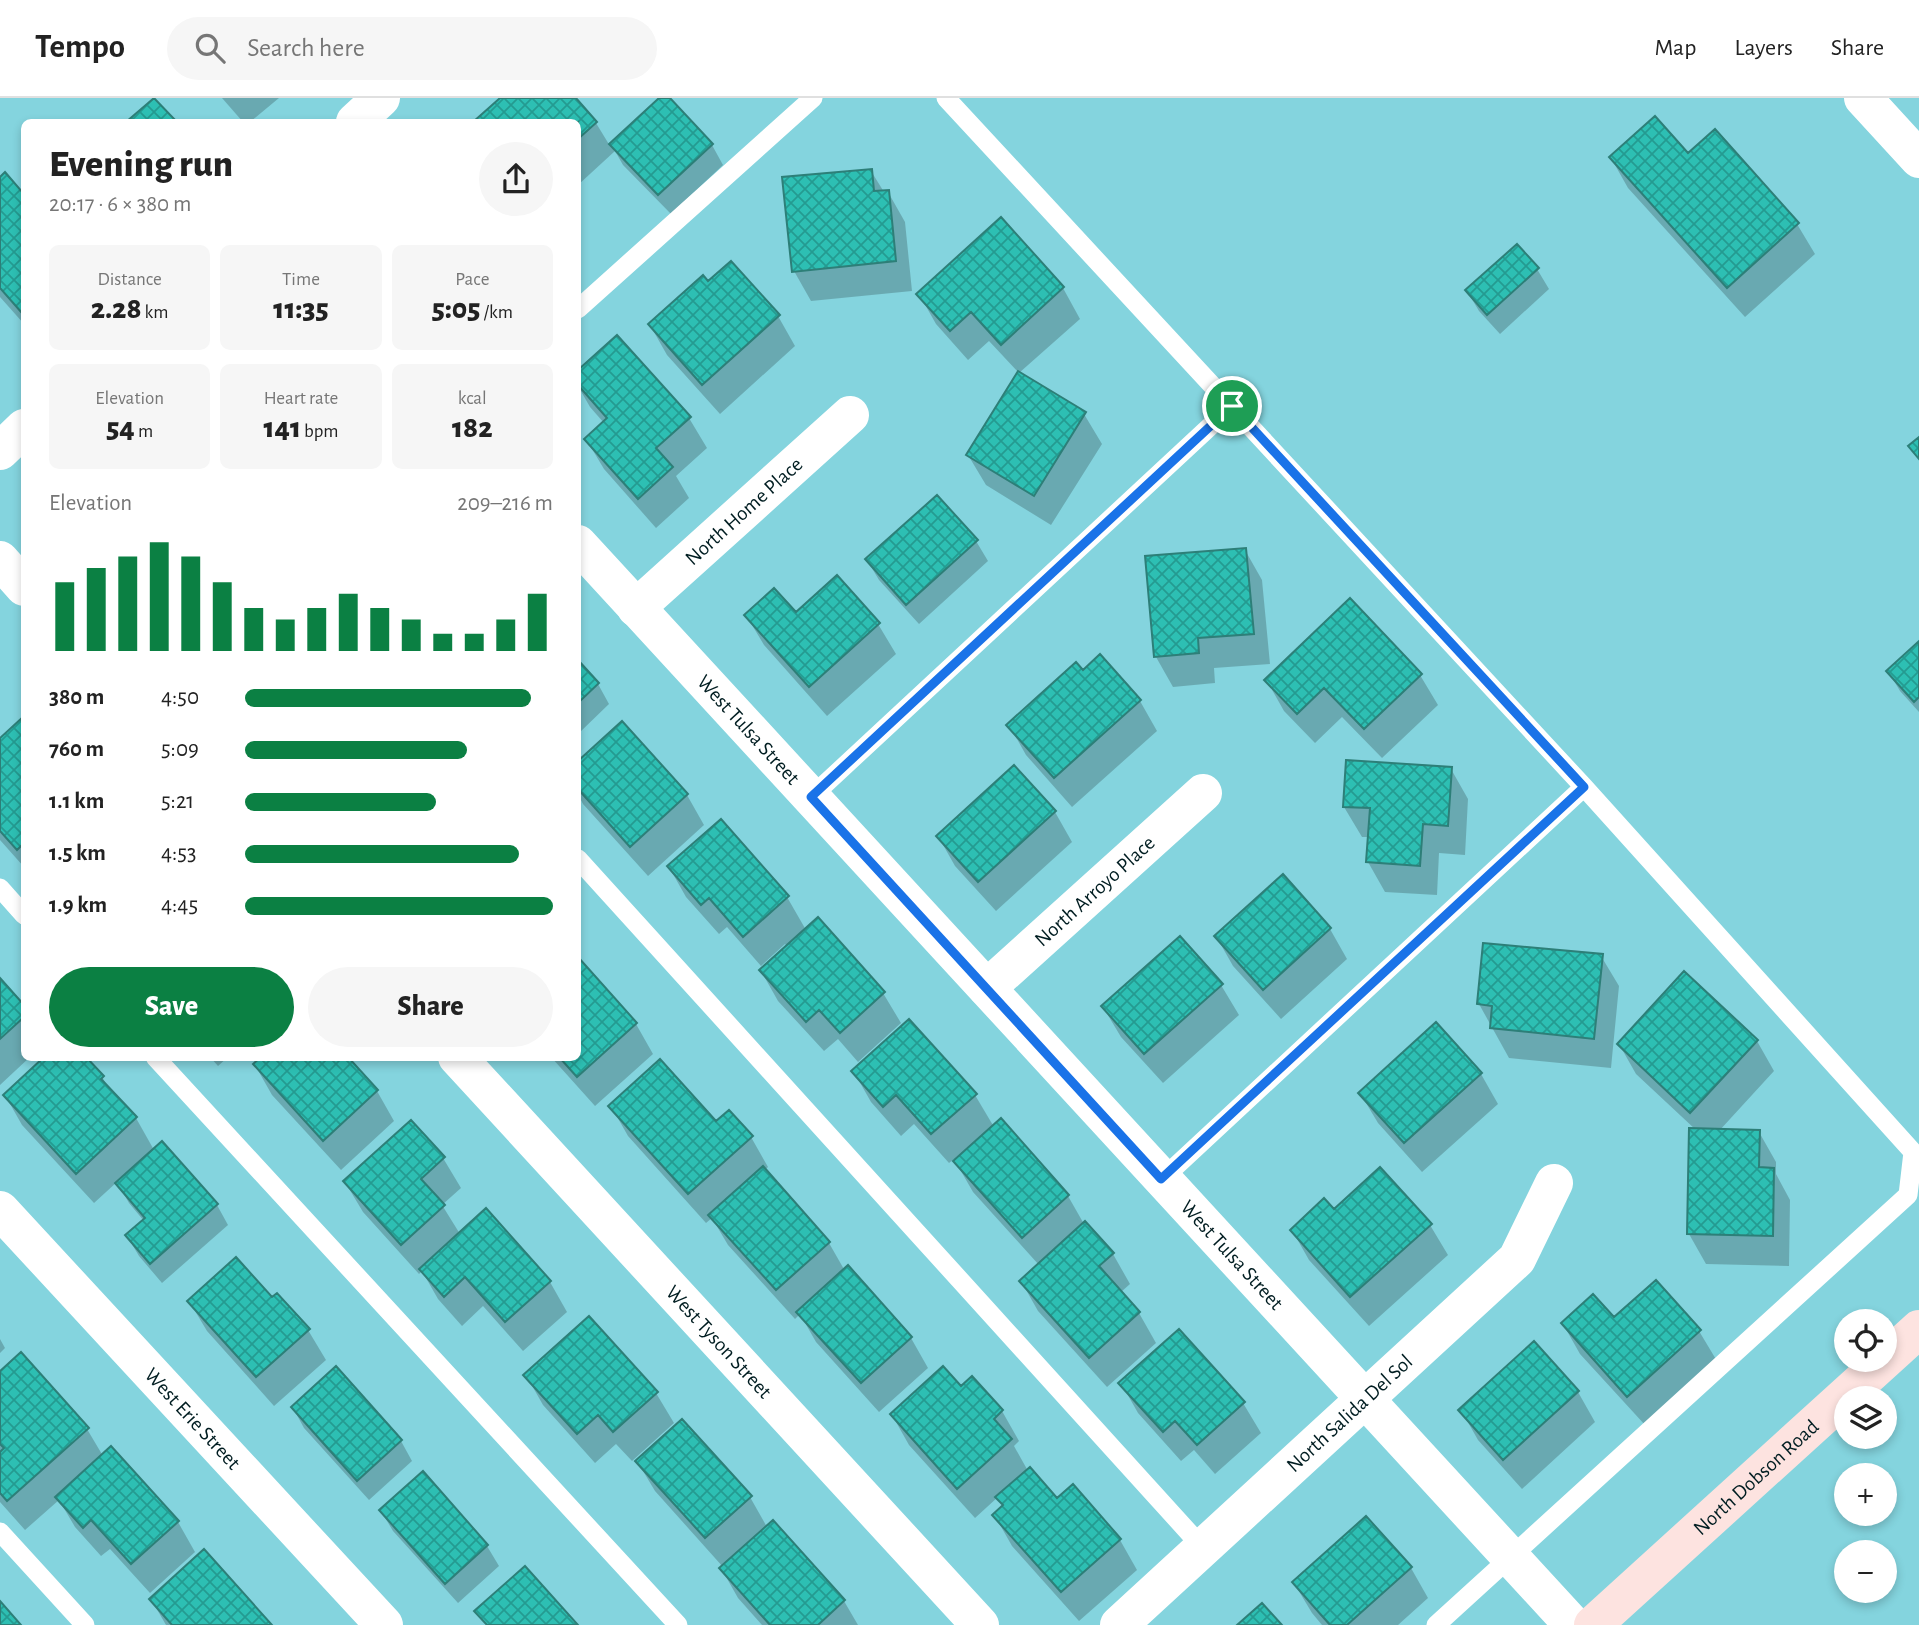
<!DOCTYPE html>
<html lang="en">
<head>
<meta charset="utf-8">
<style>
	body { margin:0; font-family:"Alegreya Sans",sans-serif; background:#f6f6f6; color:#222; height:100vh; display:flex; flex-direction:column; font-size:26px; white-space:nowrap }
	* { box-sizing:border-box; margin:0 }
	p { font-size:23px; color:#767676 }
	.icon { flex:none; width:38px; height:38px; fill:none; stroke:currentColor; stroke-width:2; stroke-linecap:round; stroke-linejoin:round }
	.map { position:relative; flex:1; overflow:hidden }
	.sheet { position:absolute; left:21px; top:21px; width:560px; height:942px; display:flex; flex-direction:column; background:#fff; border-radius:10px; box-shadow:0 4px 10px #0003 }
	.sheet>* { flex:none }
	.buttons { position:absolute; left:1834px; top:1211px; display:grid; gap:14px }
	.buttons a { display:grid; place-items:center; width:63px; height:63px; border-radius:50%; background:#fff; box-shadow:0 4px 10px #0003; font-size:35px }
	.pin { position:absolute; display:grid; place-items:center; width:60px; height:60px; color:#fff; margin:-30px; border:4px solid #fff; border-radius:50%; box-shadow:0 2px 7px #0007 }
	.round { display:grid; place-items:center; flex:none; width:74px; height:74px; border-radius:37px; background:#f6f6f6 }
	.overview { display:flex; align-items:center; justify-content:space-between; height:119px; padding:0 28px }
	h1 { font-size:38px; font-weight:800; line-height:52px }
	.figures { display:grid; grid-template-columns:repeat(3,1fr); gap:10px; height:119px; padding:7px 28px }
	.figures div { display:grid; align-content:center; border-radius:10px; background:#f6f6f6; text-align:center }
	.figures b { font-size:30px; font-weight:800 }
	.figures small { font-size:19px; font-weight:400 }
	.figures p { font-size:19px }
	.chart { height:196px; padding:14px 28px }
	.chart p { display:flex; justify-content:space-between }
	.chart svg { width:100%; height:126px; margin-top:7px; stroke:#0b8043; stroke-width:6 }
	.button { display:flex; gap:14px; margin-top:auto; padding:14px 28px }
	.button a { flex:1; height:80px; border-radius:42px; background:#0b8043; color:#fff; font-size:28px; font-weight:800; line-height:80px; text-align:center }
	.button a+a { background:#f6f6f6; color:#222 }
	ul { padding:0 28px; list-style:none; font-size:23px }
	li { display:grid; grid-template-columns:112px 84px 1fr; align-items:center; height:52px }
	li i { height:18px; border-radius:9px; background:#0b8043 }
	header { display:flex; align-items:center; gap:42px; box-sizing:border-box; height:98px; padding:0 35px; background:#fff; border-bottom:2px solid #e0e0e0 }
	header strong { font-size:33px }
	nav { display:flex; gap:38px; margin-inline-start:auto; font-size:24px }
	.search { width:490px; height:63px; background:#f6f6f6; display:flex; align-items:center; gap:18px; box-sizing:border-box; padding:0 24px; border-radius:38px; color:#767676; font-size:26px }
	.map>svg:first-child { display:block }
	.shadow { fill:#0003 }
	.building { fill:url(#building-cross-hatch); stroke:#2d7f78; stroke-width:2 }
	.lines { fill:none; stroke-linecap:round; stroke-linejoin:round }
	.service { stroke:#fff; stroke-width:19 }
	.minor { stroke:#fff; stroke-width:38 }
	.tertiary { stroke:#fff; stroke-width:38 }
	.secondary { stroke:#fde3e0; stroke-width:38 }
	.route-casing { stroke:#fff; stroke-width:14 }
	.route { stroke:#1a73e8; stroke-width:9 }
	.labels { text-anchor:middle; stroke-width:7; stroke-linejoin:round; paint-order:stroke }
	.street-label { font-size:21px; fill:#001d21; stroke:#c8edf2 }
</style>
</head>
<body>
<header>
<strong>Tempo</strong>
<div class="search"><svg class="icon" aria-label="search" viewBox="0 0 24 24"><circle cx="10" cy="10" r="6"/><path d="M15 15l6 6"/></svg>Search here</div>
<nav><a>Map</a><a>Layers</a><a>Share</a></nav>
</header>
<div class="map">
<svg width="1919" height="1527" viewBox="0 0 1919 1527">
	<defs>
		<pattern id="building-cross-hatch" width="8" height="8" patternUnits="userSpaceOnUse" patternTransform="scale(1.75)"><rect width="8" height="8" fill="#2dbfb3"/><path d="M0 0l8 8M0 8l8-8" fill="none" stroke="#249b91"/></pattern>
	</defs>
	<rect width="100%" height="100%" fill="#84d4de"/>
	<path class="shadow" d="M222,0H279L250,24H243Z
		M503,0H574L596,25L610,48L662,0H668L712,47L723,67L671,116L623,67L615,53L578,87V24H475Z
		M1688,58L1797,126L1815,156L1745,219L1628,90L1611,60Z
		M871,73L884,94H888L905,124L912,193L811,203L794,173Z
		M5,77L24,98V226L0,199V81Z
		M1001,122L1063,190L1080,221L1019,275L1084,316L1102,346L1051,427L986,387L968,357L1019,275L989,243L968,262L936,226L919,196Z
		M1537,171L1549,191L1500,236L1479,213L1467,193Z
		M708,185L778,218L795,248L720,316L667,257L650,227Z
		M617,239L689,320L707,350L676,378L689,400L656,430L604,371L586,341L604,325L590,309L578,288V275Z
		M976,443L988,463L919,526L879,482L867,462Z
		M1245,452L1262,482L1270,566L1214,570L1215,585L1173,589L1156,559Z
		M746,517L878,526L896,556L827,618L764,547Z
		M1919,546V614L1900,593L1888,573Z
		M578,564L598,586L609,606L578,636Z
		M1083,574L1140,603L1157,633L1072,709L1026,657L1009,627Z
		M1420,577L1438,607L1382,660L1342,619L1315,645L1284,613L1267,583Z
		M24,621V769L0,742V643Z
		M622,625L687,697L704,727L648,778L583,706L578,696V665Z
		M1451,671L1468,701L1465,757L1439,755L1437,797L1385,794L1368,764L1369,739H1362L1344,709Z
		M1055,714L1072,744L996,813L955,768L938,738Z
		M669,769L787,799L806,832L883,895L901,925L858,964L838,941L824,953L778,903L761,873L788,849L785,846L761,868L727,829L719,836L686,799Z
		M1282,778L1330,831L1347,861L1281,921L1233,868L1216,838Z
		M1601,858L1619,888L1611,970L1509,960L1479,906Z
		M578,861L636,926L653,956L595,1008L551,959H578Z
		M0,883L24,909V959H30L0,987Z
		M1221,887L1239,917L1163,985L1121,939L1103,909Z
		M1757,943L1774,973L1719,1033L1759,1034L1776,1064V1076L1790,1102L1789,1168L1706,1166L1689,1136L1696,1032L1636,976L1619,946Z
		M46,959H83L102,979L110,992L136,1020L154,1052L217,1107L228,1127L162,1185L139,1158L127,1138L144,1123L129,1105L117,1084L94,1105L22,1027L5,997Z
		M210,959H228L218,968Z
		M263,959H346L377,993L394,1023L341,1072L272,997L255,967Z
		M854,974L975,997L994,1029L1001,1023L1068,1098L1084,1126L1113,1156L1130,1186L1121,1194L1139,1215L1156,1245L1107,1289L1038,1213L1021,1183L1039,1167L973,1094L954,1061L949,1065L914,1026L901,1038L871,1004Z
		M1481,976L1498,1006L1422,1074L1378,1025L1360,995Z
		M611,1008L716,1025L751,1039L768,1069L764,1073L829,1145L845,1173L911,1240L928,1270L879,1314L816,1244L800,1216L795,1221L728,1147L712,1120L706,1125L628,1038Z
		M443,1060L461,1090L442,1107L460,1136L550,1184L567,1214L523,1253L483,1208L462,1228L438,1201L422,1173L419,1176L363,1114L345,1084Z
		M1430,1127L1448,1157L1369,1228L1309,1162L1292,1132Z
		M272,1202L308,1232L326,1262L274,1308L207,1233L189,1203Z
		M1563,1226L1699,1233L1717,1263L1645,1327L1580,1256Z
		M0,1241L5,1250L0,1255Z
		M1534,1246L1578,1294L1595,1324L1522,1391L1478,1342L1461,1312Z
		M336,1271L401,1343L412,1363L369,1402L304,1330L293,1310Z
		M0,1276L87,1331L103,1358L111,1351L178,1424L195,1454L150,1495L110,1451L101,1458L75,1429L59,1402L25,1432L0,1404Z
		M526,1277L656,1295L674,1325L632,1363L616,1346L595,1365L543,1307Z
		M1121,1285L1243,1305L1261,1335L1215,1376L1194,1352L1181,1363L1138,1315Z
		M961,1291L1002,1313L1019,1343L1014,1348L1028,1373L1057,1402L1120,1442L1137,1472L1079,1523L1012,1448L995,1418L1004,1409L998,1399L975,1420L909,1347L892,1317Z
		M637,1363L750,1399L767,1429L772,1424L844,1503L858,1527H762L738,1500L721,1470L723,1469L655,1393Z
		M381,1413L487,1448L499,1468L458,1505L393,1433Z
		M1411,1470L1428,1500L1398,1527H1322L1312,1515L1294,1485Z
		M151,1501L270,1527H166Z"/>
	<path class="building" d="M154,0L177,24H126Z
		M500,0H576L597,24L578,41V24H473Z
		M659,0H670L713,46L658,97L609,46Z
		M1655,18L1688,55L1715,31L1799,125L1727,190L1609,59Z
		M872,71L874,93L889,92L896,163L792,174L782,79Z
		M5,74L24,96V212L22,215L0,190V79Z
		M1001,119L1064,189L1001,247L971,214L950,233L916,196Z
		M1517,146L1539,170L1487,217L1465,192Z
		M731,163L780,217L702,287L648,226L703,177L708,183Z
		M617,237L691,319L656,350L673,369L638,401L584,341L607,320L578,287V272Z
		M1018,273L1086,314L1034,398L966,357Z
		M1919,339V361L1908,348Z
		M937,397L978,442L906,507L865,461Z
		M1246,450L1254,536L1198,540L1199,555L1154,559L1145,458Z
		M837,477L880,525L809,589L744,517L774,490L796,514Z
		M1350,500L1422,576L1364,631L1324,590L1297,616L1264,582Z
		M1919,543V599L1914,604L1886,573Z
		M1100,556L1141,602L1054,680L1006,627L1076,564L1083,572Z
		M578,562L599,585L578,605Z
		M24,618V745L17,752L0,733V640Z
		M622,623L688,696L630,749L578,691V663Z
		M1346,662L1452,669L1448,728L1423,726L1420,768L1366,764L1370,710L1343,709Z
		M1014,667L1056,713L978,784L936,738Z
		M721,721L789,798L743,839L709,800L701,807L667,768Z
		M1283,776L1331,830L1263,892L1214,838Z
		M818,819L885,894L840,935L819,912L806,924L759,872Z
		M1180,838L1223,886L1144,956L1101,908Z
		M1483,845L1603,856L1594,941L1490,930L1492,908L1477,906Z
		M578,859L637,925L577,979L559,959H578Z
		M1684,873L1758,942L1690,1015L1617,946Z
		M0,880L24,907V919L0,941Z
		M909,921L977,996L931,1036L896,997L883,1009L851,973Z
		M1436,924L1482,975L1404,1045L1358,995Z
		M44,959H86L104,978L101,981L137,1019L76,1076L3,997Z
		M261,959H348L378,992L323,1043L253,966Z
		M660,961L716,1023L729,1012L753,1038L688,1096L608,1008Z
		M1001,1020L1069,1097L1022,1140L953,1063Z
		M411,1022L445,1059L421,1081L445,1107L401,1147L343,1083Z
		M1689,1030L1760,1032L1759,1069L1774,1070L1773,1138L1687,1136Z
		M162,1043L218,1106L150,1166L125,1137L145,1120L115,1085Z
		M763,1068L830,1144L776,1192L708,1117Z
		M1380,1069L1432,1126L1350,1199L1290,1132L1324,1100L1334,1111Z
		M486,1110L551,1183L505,1224L465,1179L444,1199L419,1171Z
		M1085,1123L1114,1155L1099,1168L1140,1214L1089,1260L1019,1183Z
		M236,1159L272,1199L277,1195L310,1231L256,1279L187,1203Z
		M848,1167L912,1239L861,1285L796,1214Z
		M1656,1182L1701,1232L1627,1299L1561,1225L1593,1196L1614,1219Z
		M589,1218L658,1294L613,1334L598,1317L577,1336L523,1277Z
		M1179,1231L1245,1304L1197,1347L1175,1323L1163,1334L1118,1285Z
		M1534,1243L1579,1293L1503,1362L1458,1312Z
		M21,1254L89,1330L7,1403L0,1395V1354L4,1350L0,1346V1273Z
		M336,1268L402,1342L357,1383L291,1309Z
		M943,1268L961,1288L972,1278L1003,1312L994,1321L1012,1341L957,1391L890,1316Z
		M682,1321L752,1398L705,1440L635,1363Z
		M111,1348L179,1423L131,1466L91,1422L83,1430L55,1399Z
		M1030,1369L1057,1400L1073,1386L1121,1441L1061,1494L992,1417L1003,1407L995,1399Z
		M423,1373L488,1447L445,1486L379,1412Z
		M1366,1418L1412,1469L1347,1527H1330L1292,1484Z
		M773,1422L845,1502L818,1527H770L719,1470Z
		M204,1451L272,1527H172L149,1501Z
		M525,1468L578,1527H487L474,1513Z
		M0,1503L21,1527H0Z
		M1262,1505L1282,1527H1237Z"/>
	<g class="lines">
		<path class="service" d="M946,0L1584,689L1913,1054L1908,1097L1436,1527
			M578,211L813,0
			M811,699L1232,308
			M578,761L1203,1450
			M0,790L24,817
			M155,959L678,1527
			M1162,1081L1584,689
			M0,1434L85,1527"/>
		<g class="minor">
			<path d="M355,24L381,0"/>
			<path d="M0,353L24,330"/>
			<path id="s1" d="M578,446L1573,1527"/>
			<path d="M0,462L24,489"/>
			<path id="s2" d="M636,510L850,317"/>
			<path id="s3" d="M987,890L1203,695"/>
			<path id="s4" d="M457,959L980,1527"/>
			<path id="s5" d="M0,1112L384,1527"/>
			<path id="s6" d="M1119,1527L1517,1161L1554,1085"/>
		</g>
		<path class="tertiary" d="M1863,0L1919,61"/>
		<path class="secondary" id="s7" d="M1593,1527L1919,1231"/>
	</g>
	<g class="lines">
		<g class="route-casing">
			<path id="route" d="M1232,308L1584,689L1161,1081L811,699Z"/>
		</g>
		<use href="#route" class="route"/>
	</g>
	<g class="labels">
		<g class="street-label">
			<text dy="7" stroke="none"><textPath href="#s2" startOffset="145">North Home Place</textPath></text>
			<text dy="7" stroke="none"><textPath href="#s1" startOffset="252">West Tulsa Street</textPath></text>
			<text dy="7" stroke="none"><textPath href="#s3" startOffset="145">North Arroyo Place</textPath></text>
			<text dy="7" stroke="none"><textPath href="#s1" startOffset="966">West Tulsa Street</textPath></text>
			<text dy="7" stroke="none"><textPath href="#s4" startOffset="387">West Tyson Street</textPath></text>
			<text dy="7" stroke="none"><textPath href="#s6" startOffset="313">North Salida Del Sol</textPath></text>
			<text dy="7" stroke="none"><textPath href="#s5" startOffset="284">West Erie Street</textPath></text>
			<text dy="7" stroke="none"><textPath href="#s7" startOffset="220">North Dobson Road</textPath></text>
		</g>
	</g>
</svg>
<div class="buttons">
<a><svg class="icon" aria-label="locate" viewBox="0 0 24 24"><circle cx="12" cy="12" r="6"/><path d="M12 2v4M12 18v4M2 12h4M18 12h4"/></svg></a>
<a><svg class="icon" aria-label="layers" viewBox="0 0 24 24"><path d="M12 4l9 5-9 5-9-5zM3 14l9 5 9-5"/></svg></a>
<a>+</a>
<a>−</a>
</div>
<div class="pin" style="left:1232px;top:308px;background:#1e9e55"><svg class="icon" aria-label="arrive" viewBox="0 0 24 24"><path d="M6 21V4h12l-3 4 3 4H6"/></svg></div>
<section class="sheet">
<div class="overview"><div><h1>Evening run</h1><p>20:17 · 6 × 380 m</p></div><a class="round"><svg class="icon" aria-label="share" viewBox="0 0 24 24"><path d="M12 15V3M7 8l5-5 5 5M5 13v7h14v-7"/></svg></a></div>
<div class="figures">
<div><p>Distance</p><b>2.28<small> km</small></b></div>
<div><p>Time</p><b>11:35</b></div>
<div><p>Pace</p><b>5:05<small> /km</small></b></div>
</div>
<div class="figures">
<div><p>Elevation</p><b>54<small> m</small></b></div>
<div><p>Heart rate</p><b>141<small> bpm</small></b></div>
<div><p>kcal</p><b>182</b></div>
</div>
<div class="chart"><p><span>Elevation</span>209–216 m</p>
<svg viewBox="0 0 160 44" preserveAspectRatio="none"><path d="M5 44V20M15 44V15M25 44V11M35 44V6M45 44V11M55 44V20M65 44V29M75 44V33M85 44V29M95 44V24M105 44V29M115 44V33M125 44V38M135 44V38M145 44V33M155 44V24"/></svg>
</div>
<ul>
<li><b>380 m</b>4:50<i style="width:93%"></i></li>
<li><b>760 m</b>5:09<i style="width:72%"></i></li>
<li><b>1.1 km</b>5:21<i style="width:62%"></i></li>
<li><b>1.5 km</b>4:53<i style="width:89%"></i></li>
<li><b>1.9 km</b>4:45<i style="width:100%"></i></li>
</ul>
<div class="button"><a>Save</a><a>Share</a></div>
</section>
</div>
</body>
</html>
